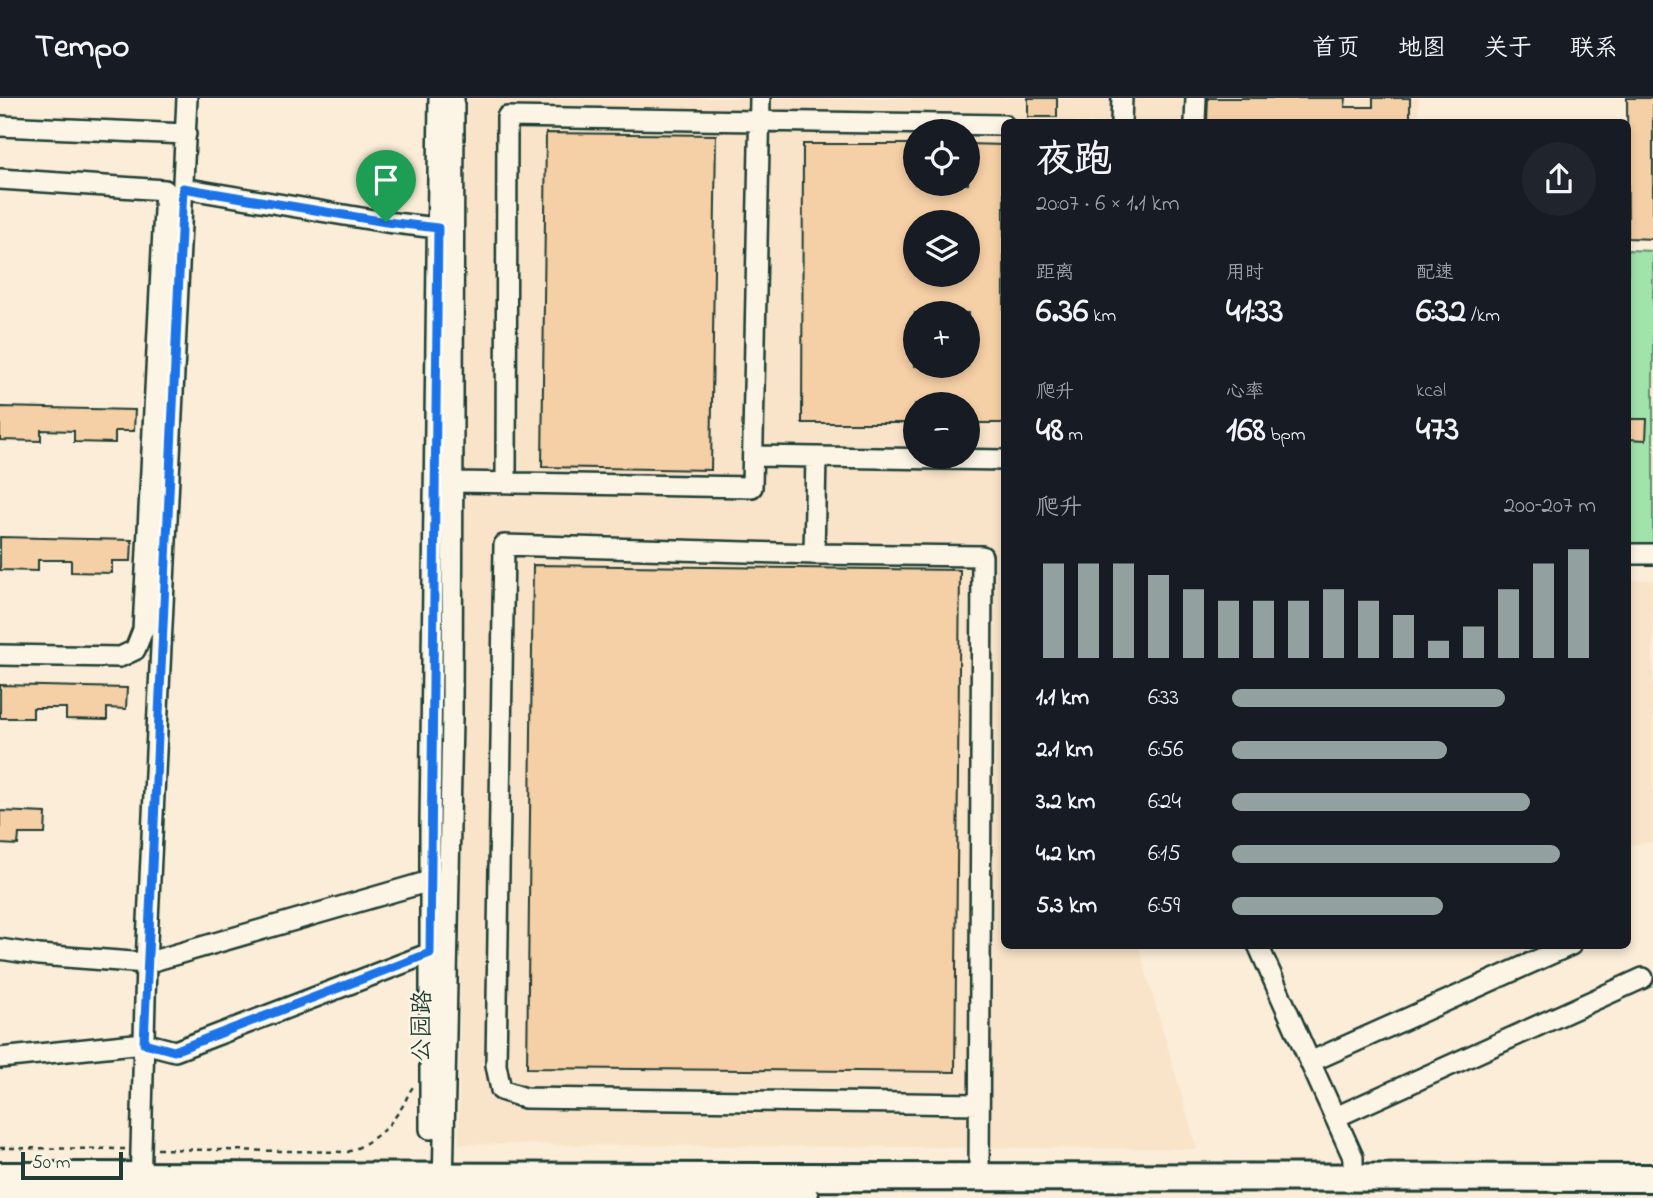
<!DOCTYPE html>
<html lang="zh">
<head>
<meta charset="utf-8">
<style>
	body { margin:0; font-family:"Indie Flower","LXGW WenKai TC",sans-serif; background:#20242c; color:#f1f3f6; height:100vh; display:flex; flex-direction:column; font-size:26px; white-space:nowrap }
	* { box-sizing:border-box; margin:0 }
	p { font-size:23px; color:#9ea1a6 }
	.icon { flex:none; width:38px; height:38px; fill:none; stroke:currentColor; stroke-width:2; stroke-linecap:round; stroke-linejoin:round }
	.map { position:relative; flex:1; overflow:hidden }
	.side { position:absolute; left:1001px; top:21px; width:630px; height:830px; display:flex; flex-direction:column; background:#171b24; border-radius:10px; box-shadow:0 4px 10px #0003 }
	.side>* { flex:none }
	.buttons { position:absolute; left:903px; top:21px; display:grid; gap:14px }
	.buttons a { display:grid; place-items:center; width:77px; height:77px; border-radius:50%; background:#171b24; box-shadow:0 4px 10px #0003; font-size:35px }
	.scale { position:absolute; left:21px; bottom:18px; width:102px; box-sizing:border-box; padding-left:7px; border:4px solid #1f3d34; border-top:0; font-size:19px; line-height:24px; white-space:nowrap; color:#1f3d34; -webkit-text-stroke:5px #fcf5e5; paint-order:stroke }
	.pin { position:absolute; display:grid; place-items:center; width:60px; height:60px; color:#fff; margin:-72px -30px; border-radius:50% 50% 50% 0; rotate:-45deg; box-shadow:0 0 7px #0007 }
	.pin .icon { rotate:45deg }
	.round { display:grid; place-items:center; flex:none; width:74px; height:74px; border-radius:37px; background:#20242c }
	.overview { display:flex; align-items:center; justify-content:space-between; height:119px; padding:0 35px }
	h1 { font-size:38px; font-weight:700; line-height:52px }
	.metrics { display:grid; grid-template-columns:repeat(3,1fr); gap:10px; height:119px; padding:7px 35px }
	.metrics div { display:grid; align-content:center }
	.metrics b { font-size:35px; font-weight:700 }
	.metrics small { font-size:19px; font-weight:400 }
	.metrics p { font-size:19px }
	.chart { height:196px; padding:14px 35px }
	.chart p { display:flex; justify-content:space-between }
	.chart svg { width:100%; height:126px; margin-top:7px; stroke:#92a19f; stroke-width:6 }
	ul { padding:0 35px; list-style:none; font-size:23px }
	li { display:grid; grid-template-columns:112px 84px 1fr; align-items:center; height:52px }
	li i { height:18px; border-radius:9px; background:#92a19f }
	header { display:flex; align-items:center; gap:42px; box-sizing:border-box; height:98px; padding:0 35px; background:#171b24; border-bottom:2px solid #363941 }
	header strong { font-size:33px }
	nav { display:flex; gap:38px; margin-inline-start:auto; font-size:24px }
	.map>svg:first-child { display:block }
	.built { fill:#f9e4c9; fill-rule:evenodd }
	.green { fill:#a2e3ac; stroke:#609070; stroke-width:2 }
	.building { fill:#f5cfa5; stroke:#1f3d34; stroke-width:2; fill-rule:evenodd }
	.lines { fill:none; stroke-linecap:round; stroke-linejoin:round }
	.minor-casing { stroke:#1f3d34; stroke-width:24 }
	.major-casing { stroke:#1f3d34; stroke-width:32 }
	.path { stroke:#1f3d34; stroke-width:2.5; stroke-dasharray:5 5; stroke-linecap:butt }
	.minor { stroke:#fcf5e5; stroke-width:19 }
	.major { stroke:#fcf5e5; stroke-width:26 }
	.route-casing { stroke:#fff; stroke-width:14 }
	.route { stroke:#1a73e8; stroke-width:9 }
	.labels { text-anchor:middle; stroke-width:5; stroke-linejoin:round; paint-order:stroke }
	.street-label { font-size:24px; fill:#1f3d34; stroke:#fcf5e5 }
</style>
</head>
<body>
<header>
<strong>Tempo</strong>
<nav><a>首页</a><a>地图</a><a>关于</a><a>联系</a></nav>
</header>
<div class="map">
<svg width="1653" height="1100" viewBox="0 0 1653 1100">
	<rect width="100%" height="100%" fill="#fbedd8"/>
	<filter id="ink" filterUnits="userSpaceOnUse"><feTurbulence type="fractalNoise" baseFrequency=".0143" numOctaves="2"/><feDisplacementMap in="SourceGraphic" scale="14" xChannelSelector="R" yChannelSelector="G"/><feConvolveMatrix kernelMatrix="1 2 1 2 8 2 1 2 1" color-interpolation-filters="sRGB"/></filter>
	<g filter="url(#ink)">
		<path class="built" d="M467,0H1419L1418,24H1004V847H1138L1197,1051L459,1046ZM915,33H968V86H915ZM915,124H968V177H915ZM915,215H968V268H915ZM915,306H968V359H915Z
			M1628,482H1653V744L1628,747Z"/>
		<path class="green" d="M1628,152L1653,153V447H1628Z"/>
		<path class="building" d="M1028,0H1057V19H1028Z
			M1208,0H1346L1345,9H1373V0H1410V24H1207Z
			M1627,0H1653V141L1628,140Z
			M546,35L716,37L711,372L542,369Z
			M803,46H915V86H968V46L1004,47V325H968V306H915V325H802ZM915,124H968V177H915ZM915,215H968V268H915Z
			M0,309L135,312L134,333H115V345L74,344V333L41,332V343L0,342Z
			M1628,321H1647L1646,342L1628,341Z
			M0,439L132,442L131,463H112V475L71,474V462H38V473L0,472Z
			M533,467L960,472L955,974L527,970Z
			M0,587L127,590L126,611L107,610V622L66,621V610H33V620H0Z
			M0,713L46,715L45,736H19L18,747L0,746Z"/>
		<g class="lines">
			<g class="minor-casing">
				<path id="minor" d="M1121,24L1122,0
					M1195,24L1196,0
					M0,28L186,36
					M0,81L165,92L143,532L135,552L120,559L0,557
					M183,90L386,124L437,130
					M753,358L1004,362
					M816,359L814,456L982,458L979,1080
					M454,384L752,389L760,0
					M506,385L507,19L1004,27
					M814,456L504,447L496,967L501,992L525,1000L979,1006
					M1628,456H1653
					M1258,847L1310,964L1571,847
					M0,851L39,857L146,865L430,783
					M0,960L144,945L175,953L430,855
					M1310,964L1353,1059V1080
					M1336,1019L1643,880
					M430,1031V726L439,0
					M140,1090L146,865L187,0
					M443,1092L452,620L454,0"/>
			</g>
			<g class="major-casing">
				<path id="major" d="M0,1078L1653,1080
					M0,1098L805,1100"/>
			</g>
			<path class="path" d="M0,1050L126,1051
				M157,1051L348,1054C370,1045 387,1032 400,1012C406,1004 408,994 414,988"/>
			<use href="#minor" class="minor"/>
			<use href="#major" class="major"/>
		</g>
	</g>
	<g class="lines" filter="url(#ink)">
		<g class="route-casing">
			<path id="route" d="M183,90L386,124L438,130L430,855L174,953L144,945Z"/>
		</g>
		<use href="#route" class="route"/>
	</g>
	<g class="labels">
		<g class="street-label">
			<text transform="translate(421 928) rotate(-89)" y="8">公园路</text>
		</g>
	</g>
</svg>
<div class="buttons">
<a><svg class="icon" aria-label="locate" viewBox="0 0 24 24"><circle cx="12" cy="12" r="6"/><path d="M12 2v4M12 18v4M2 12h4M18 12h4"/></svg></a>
<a><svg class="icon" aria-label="layers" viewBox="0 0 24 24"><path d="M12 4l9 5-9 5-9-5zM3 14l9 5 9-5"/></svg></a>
<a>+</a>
<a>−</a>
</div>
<div class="scale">50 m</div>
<div class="pin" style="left:386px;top:124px;background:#1e9e55"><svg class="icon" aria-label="arrive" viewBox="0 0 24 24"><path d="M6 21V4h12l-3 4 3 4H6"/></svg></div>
<section class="side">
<div class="overview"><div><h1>夜跑</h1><p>20:07 · 6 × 1.1 km</p></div><a class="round"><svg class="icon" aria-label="share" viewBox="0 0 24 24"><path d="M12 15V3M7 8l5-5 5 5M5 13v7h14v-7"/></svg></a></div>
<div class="metrics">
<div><p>距离</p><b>6.36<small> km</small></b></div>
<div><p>用时</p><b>41:33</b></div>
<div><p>配速</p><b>6:32<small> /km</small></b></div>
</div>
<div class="metrics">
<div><p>爬升</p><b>48<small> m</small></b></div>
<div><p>心率</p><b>168<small> bpm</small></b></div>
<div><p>kcal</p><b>473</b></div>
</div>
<div class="chart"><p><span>爬升</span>200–207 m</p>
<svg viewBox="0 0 160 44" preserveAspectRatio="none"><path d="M5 44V11M15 44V11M25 44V11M35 44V15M45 44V20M55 44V24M65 44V24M75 44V24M85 44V20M95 44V24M105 44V29M115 44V38M125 44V33M135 44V20M145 44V11M155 44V6"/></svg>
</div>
<ul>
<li><b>1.1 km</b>6:33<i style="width:75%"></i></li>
<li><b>2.1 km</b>6:56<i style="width:59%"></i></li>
<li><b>3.2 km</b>6:24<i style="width:82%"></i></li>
<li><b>4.2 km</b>6:15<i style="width:90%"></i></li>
<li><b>5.3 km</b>6:59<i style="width:58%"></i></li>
</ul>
</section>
</div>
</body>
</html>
